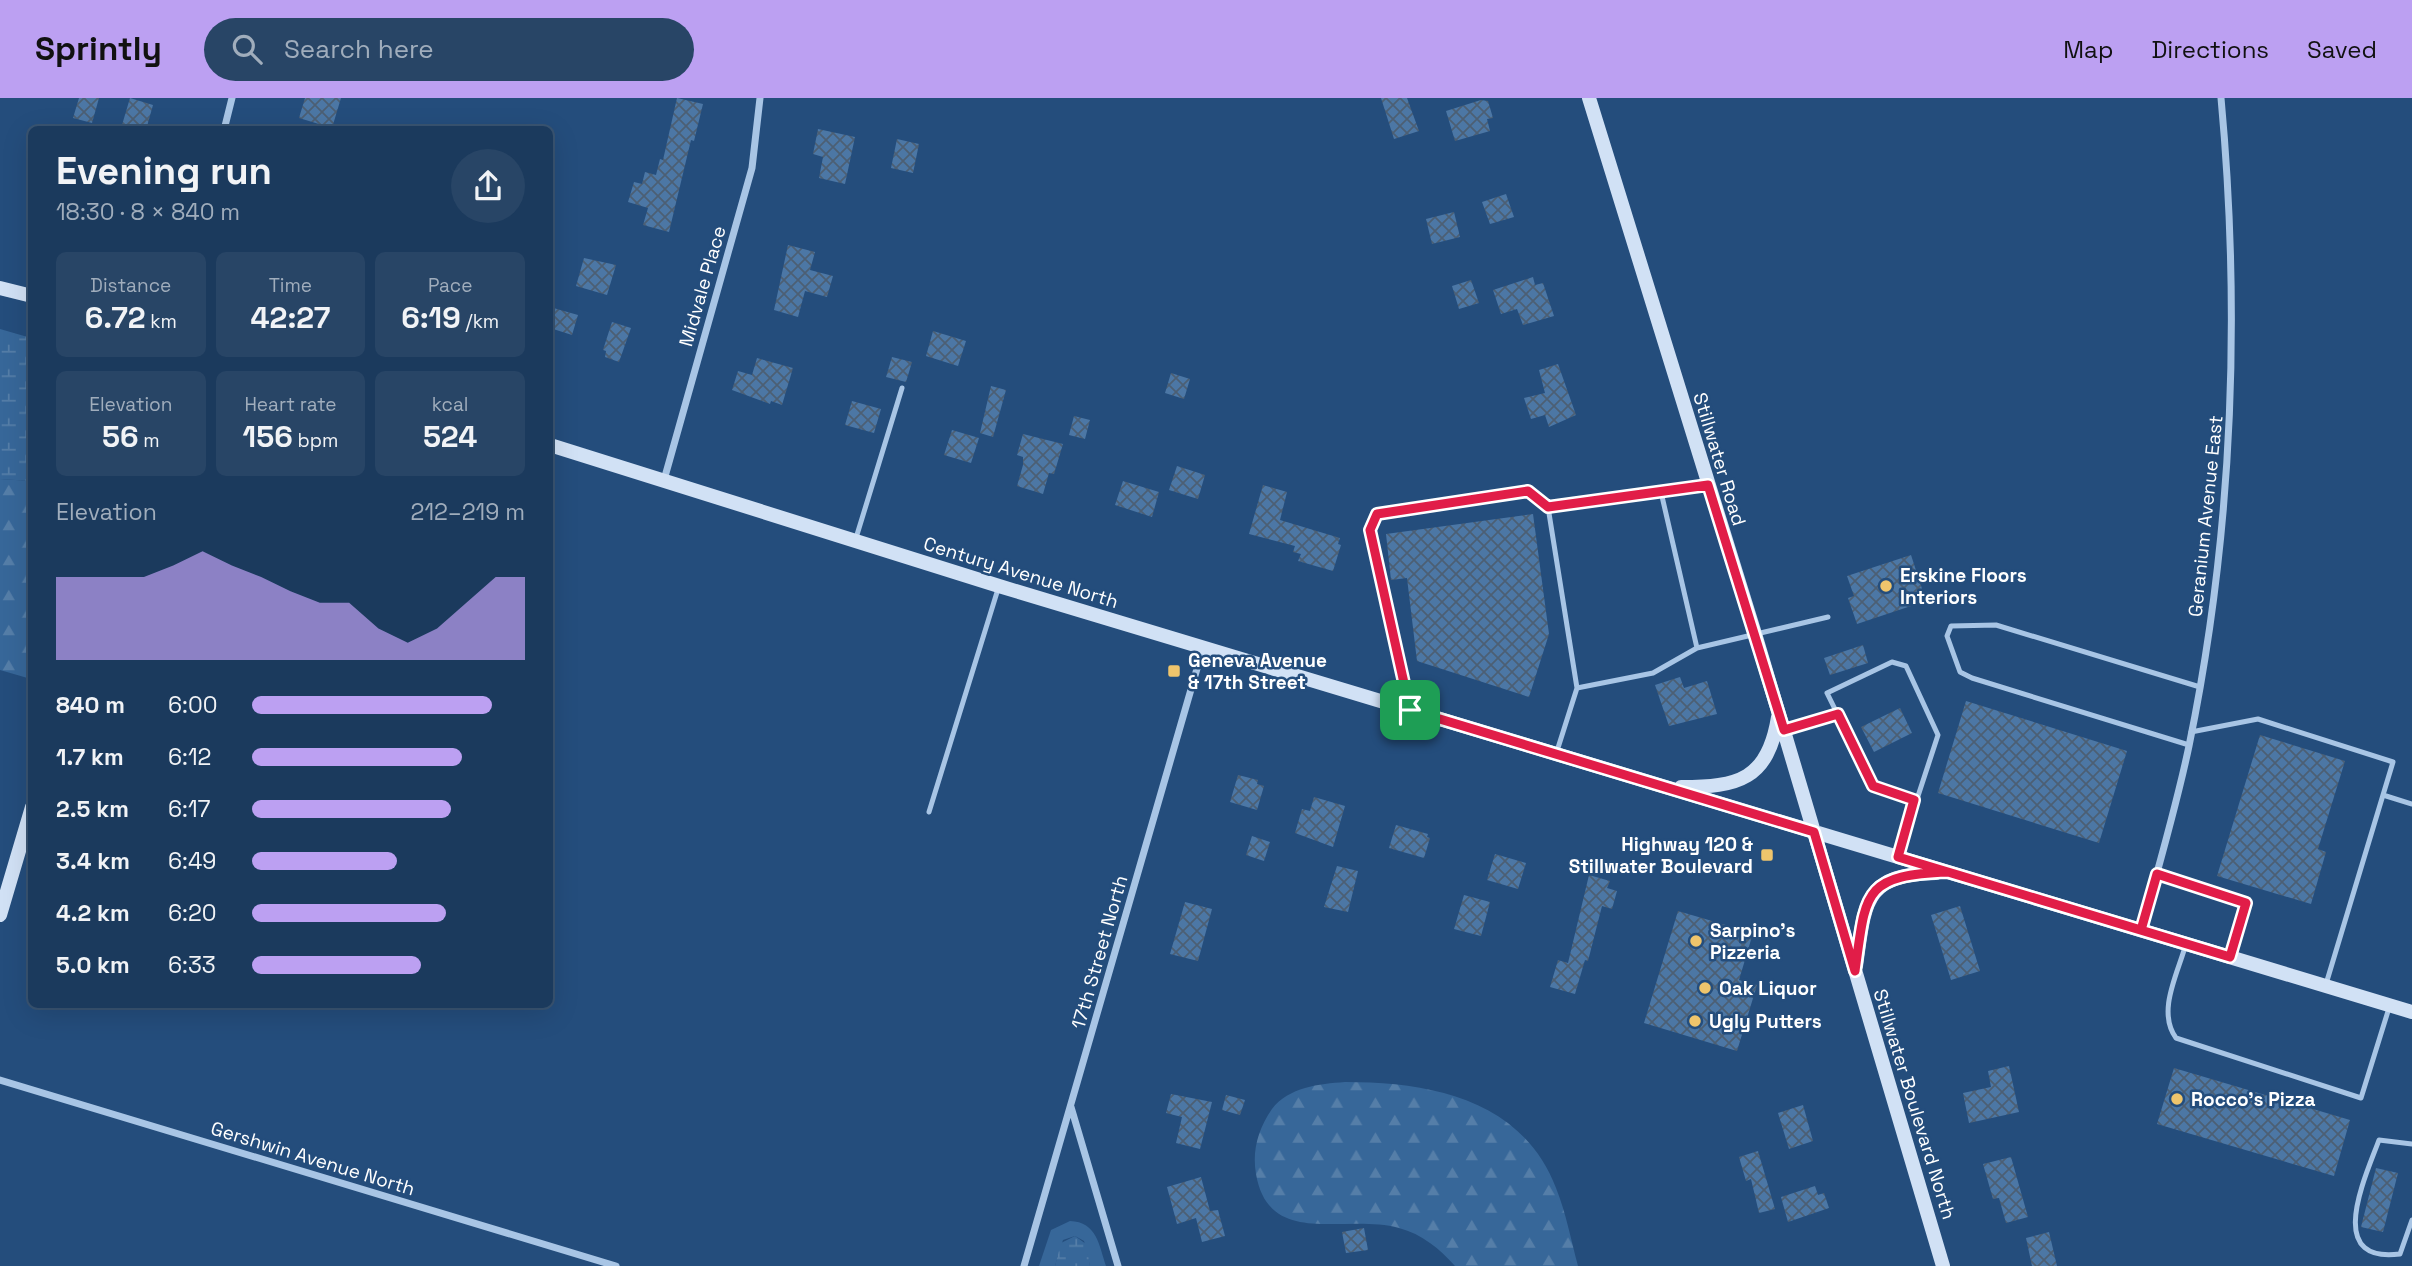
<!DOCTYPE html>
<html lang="en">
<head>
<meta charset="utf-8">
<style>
	body { margin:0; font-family:"Space Grotesk",sans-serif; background:#284566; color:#f1f3f6; height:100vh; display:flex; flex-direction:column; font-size:26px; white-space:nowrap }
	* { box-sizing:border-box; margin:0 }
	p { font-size:23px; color:#a0adbc }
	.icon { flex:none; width:38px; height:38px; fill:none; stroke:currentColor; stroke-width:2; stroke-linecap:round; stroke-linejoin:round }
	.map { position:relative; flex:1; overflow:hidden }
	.side { position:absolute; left:28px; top:28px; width:525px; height:882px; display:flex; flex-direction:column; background:#1b3a5d; border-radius:10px; box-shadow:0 7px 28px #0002,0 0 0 2px #395472 }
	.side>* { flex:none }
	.pin { position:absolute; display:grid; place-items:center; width:60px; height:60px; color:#fff; margin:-30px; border-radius:14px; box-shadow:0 4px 10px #0006 }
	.round { display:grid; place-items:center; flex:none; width:74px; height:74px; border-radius:37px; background:#284566 }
	.headline { display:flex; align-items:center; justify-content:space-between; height:119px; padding:0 28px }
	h1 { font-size:38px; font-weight:600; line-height:52px }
	.figures { display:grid; grid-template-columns:repeat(3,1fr); gap:10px; height:119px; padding:7px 28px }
	.figures div { display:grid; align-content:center; border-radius:10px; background:#284566; text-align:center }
	.figures b { font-size:30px; font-weight:600 }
	.figures small { font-size:19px; font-weight:400 }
	.figures p { font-size:19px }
	.chart { height:196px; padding:14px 28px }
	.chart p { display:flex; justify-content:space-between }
	.chart svg { width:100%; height:126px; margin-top:7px; fill:#bca0f2; opacity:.7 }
	ul { padding:0 28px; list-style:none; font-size:23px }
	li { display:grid; grid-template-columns:112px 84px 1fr; align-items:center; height:52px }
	li i { height:18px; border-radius:9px; background:#bca0f2 }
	header { display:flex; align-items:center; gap:42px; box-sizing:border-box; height:98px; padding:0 35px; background:#bca0f2; color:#111 }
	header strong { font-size:33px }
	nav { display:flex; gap:38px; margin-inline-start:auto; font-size:24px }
	.search { width:490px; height:63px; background:#284566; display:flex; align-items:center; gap:18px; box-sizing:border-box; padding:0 24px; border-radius:38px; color:#a0adbc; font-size:26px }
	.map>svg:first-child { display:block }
	.green { fill:#376799 }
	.forest { fill:url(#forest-firs) }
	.wetland { fill:url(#wetland-marsh) }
	.building { fill:url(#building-cross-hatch) }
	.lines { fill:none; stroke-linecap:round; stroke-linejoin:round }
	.lane { stroke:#a8c5e5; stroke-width:5 }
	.street { stroke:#a8c5e5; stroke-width:7 }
	.secondary { stroke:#d1e1f5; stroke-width:14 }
	.route-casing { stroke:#fff; stroke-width:14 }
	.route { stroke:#e11d48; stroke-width:9 }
	.poi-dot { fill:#efc56c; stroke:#244d7c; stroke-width:2.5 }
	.labels { text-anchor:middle; stroke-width:5; stroke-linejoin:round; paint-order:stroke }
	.street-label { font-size:19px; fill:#fff; stroke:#244d7c }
	.poi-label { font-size:19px; font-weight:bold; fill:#fff; stroke:#244d7c; text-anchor:start }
</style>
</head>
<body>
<header>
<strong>Sprintly</strong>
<div class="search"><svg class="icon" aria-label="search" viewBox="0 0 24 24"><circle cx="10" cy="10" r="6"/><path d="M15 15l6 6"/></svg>Search here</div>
<nav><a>Map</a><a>Directions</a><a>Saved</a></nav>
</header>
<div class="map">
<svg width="2412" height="1168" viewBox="0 0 2412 1168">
	<defs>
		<pattern id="forest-firs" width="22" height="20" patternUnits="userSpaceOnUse" patternTransform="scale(1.75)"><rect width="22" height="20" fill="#376799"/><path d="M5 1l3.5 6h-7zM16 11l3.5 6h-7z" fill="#557ea8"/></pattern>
		<pattern id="wetland-marsh" width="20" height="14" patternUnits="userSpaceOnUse" patternTransform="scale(1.75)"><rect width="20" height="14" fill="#376799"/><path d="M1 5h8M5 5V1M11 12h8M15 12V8" fill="none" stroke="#557ea8"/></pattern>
		<pattern id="building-cross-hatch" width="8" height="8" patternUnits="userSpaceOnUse" patternTransform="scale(1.75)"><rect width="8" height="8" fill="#4c77a5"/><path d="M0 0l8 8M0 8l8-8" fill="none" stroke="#4c5f74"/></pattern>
	</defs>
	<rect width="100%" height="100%" fill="#244d7c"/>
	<path class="green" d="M1070,1123C1097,1124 1099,1147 1106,1168H1090L1084,1143L1075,1138L1063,1142L1055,1168H1039L1051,1132Z"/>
	<path class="forest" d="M0,381L31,383V581L0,572Z
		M1345,984C1430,984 1522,1001 1556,1090C1566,1115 1571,1142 1578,1168H1455C1440,1151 1422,1136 1399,1130C1345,1115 1269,1151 1256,1076C1252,1053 1258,1031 1272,1011C1289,989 1319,986 1345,984Z"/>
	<path class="wetland" d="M0,231L31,240V383L0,381Z
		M1075,1138L1086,1146L1090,1168H1055L1061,1145Z"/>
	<path class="building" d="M79,0H99L92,25L73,20Z
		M130,0L153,7L146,32L122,27Z
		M305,0H341L332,30L299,20Z
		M677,0L703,6L694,43L691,42L669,134L643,127L648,110L628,104L634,84L642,86L645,74L656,77L660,61L663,62Z
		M1381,0H1407L1419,33L1394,41Z
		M1481,2L1488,3L1493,20L1487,21L1490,33L1455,43L1446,13Z
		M818,31L855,39L845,86L819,80L823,59L813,56Z
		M897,41L919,46L913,75L891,70Z
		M1506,96L1514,119L1490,126L1482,104Z
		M1454,114L1460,139L1432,146L1426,121Z
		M788,147L815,154L810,172L833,178L827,199L805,193L798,219L774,212Z
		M584,160L616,167L607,197L576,188Z
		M1533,179L1535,187L1543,185L1554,218L1523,227L1517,211L1501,216L1493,192Z
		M1471,182L1479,205L1459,211L1452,188Z
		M550,209L578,217L572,237L550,230Z
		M612,224L631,230L619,264L605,259L606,253L603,252Z
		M933,233L966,243L958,268L926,258Z
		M892,259L912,264L906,284L886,279Z
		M757,260L793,270L782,307L771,303L770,306L732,292L738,273L752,277Z
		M1558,266L1576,317L1549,329L1545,317L1531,321L1524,300L1545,295L1539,272Z
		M1171,275L1190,281L1184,301L1165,295Z
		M991,288L1006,292L993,339L980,335Z
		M852,303L881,311L874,335L845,327Z
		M1074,318L1090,322L1085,341L1069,337Z
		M952,332L979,340L971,365L944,357Z
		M1023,336L1063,346L1054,376L1049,375L1043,396L1017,388L1023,367V359L1017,357Z
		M1177,368L1205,377L1198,401L1169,392Z
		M1123,383L1159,394L1152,419L1115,407Z
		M1263,387L1287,394L1280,422L1340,440L1338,446L1341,447L1333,473L1298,463L1301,456L1293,454L1295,448L1249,436Z
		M1533,416L1549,536L1529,599L1417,563L1407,480L1391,482L1386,436Z
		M1911,457L1926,503L1857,526L1848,500L1854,498L1847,478Z
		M1863,547L1868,565L1830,577L1824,560Z
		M1680,579L1684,590L1707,583L1717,616L1669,628L1655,587Z
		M1966,603L2127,653L2099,745L1938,695Z
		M1900,610L1912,635L1874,654L1861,629Z
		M2260,637L2345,663L2318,751L2326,754L2311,806L2217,778Z
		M1238,677L1258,682L1257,686L1264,688L1257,712L1230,704Z
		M1314,699L1345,708L1333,749L1295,735L1302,711L1310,713Z
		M1396,727L1428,736L1427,739L1430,740L1424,760L1389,750Z
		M1252,738L1270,744L1264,763L1246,757Z
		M1495,756L1526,765L1518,791L1487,782Z
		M1337,768L1358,773L1348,814L1324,809Z
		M1589,777L1610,783L1607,790L1617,793L1612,811L1602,808L1588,863L1585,862L1575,896L1550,889L1558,862L1568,865Z
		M1464,797L1490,804L1481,838L1454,831Z
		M1185,804L1212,811L1198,863L1170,856Z
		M1960,808L1980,873L1951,882L1931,817Z
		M1678,813L1753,835L1739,882L1757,887L1737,953L1644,925Z
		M2009,968L2019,1014L1969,1025L1963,995L1991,989L1988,973Z
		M2174,970L2350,1022L2334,1078L2157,1026Z
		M1171,996L1212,1004L1200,1051L1176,1045L1182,1019L1166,1015Z
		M1226,997L1245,1002L1240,1017L1222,1012Z
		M1803,1007L1813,1043L1789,1051L1778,1015Z
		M1758,1053L1775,1111L1759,1115L1751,1081L1746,1083L1739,1059Z
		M2011,1059L2028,1119L2006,1125L1999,1100L1993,1101L1983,1066Z
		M2376,1070L2398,1075L2383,1134L2361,1129Z
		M1201,1079L1210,1113L1218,1112L1225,1138L1202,1144L1196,1120L1177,1126L1167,1089Z
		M1815,1088L1818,1097L1824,1095L1829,1110L1788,1124L1781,1099Z
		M1364,1130L1368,1152L1346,1155L1342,1134Z
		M2049,1134L2057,1168H2032L2026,1140Z"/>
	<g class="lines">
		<path class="lane" d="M1708,387L1548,409L1577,590L1653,575L1697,550L1828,519
			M1661,394L1697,550
			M856,440L902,290
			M1410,611L1370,432L1377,417L1528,393L1548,409
			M1784,632L1837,616
			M2191,634L2258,621L2393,664L2383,697
			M2189,647L1972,580L1960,574L1947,538L1951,528L1996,527L2200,589
			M1557,653L1577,590
			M929,714L998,491
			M1899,756L1938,637L1906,568L1892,564L1827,595L1873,688L1915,702
			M2157,776L2246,805L2231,856
			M2185,849C2177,877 2157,914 2176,940L2361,1000L2389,910
			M2326,886L2383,697L2412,706
			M2412,1046L2379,1042C2365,1080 2324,1166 2400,1156L2412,1122"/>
		<path class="street" d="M224,32L232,0
			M664,382L752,70L760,0
			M2141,832C2158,771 2176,710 2189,648C2233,434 2241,217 2221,0
			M0,982L616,1168
			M1071,1009L1118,1168
			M1024,1168L1203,550"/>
		<path class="secondary" d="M1589,0L1756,539L1943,1168
			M0,190L32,198
			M550,347L999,488L2412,914
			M1681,689C1738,689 1768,682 1778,619
			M0,817L32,709
			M1856,868C1865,805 1863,776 1936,775"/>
	</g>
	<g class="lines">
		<g class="route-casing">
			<path id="route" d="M1410,612L1814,734L1855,873C1866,795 1862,777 1948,774L2230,859L2246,805L2157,776L2141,832L1898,759L1914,702L1873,688L1838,616L1784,632L1708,387L1548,409L1528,393L1377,416L1370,432L1410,612"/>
		</g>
		<use href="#route" class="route"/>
	</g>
	<g class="poi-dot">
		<circle cx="1886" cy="488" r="7"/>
		<rect x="1167" y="566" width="14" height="14" rx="3.5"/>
		<rect x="1760" y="750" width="14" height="14" rx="3.5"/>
		<circle cx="1696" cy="843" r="7"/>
		<circle cx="1705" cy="890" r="7"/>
		<circle cx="1695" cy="923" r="7"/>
		<circle cx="2177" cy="1001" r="7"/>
	</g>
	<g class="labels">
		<g class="street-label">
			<text transform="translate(702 188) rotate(-74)" y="7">Midvale Place</text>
			<text transform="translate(1720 361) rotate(73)" y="7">Stillwater Road</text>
			<text transform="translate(2205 418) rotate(-84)" y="7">Geranium Avenue East</text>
			<text transform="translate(1021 474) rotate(17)" y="7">Century Avenue North</text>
			<text transform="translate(1099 854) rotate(-74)" y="7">17th Street North</text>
			<text transform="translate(1915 1006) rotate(73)" y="7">Stillwater Boulevard North</text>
			<text transform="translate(313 1060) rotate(17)" y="7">Gershwin Avenue North</text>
		</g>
		<g class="poi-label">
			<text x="1900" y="484">Erskine Floors<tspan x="1900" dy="22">Interiors</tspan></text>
			<text x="1188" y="569">Geneva Avenue<tspan x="1188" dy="22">&amp; 17th Street</tspan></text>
			<text x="1753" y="753" text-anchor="end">Highway 120 &amp;<tspan x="1753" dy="22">Stillwater Boulevard</tspan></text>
			<text x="1710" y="839">Sarpino's<tspan x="1710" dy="22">Pizzeria</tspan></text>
			<text x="1719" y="897">Oak Liquor</text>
			<text x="1709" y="930">Ugly Putters</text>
			<text x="2191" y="1008">Rocco's Pizza</text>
		</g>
	</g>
</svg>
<div class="pin" style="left:1410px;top:612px;background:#1e9e55"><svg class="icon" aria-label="arrive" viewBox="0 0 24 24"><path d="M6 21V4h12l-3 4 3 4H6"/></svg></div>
<section class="side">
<div class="headline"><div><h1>Evening run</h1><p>18:30 · 8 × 840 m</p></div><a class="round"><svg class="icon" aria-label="share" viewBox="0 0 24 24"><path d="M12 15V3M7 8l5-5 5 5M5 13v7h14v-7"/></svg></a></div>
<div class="figures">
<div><p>Distance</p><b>6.72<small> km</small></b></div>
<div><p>Time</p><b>42:27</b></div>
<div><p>Pace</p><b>6:19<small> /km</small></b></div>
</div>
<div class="figures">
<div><p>Elevation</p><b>56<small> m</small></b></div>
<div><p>Heart rate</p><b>156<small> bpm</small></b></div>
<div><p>kcal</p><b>524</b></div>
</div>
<div class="chart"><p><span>Elevation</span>212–219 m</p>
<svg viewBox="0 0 160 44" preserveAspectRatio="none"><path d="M0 44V15L10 15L20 15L30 15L40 11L50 6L60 11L70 15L80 20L90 24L100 24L110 33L120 38L130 33L140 24L150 15L160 15V44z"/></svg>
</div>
<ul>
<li><b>840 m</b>6:00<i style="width:88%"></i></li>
<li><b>1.7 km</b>6:12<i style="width:77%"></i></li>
<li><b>2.5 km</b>6:17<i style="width:73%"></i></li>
<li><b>3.4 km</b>6:49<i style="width:53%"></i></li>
<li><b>4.2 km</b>6:20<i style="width:71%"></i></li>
<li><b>5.0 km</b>6:33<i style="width:62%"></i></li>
</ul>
</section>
</div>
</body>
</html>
